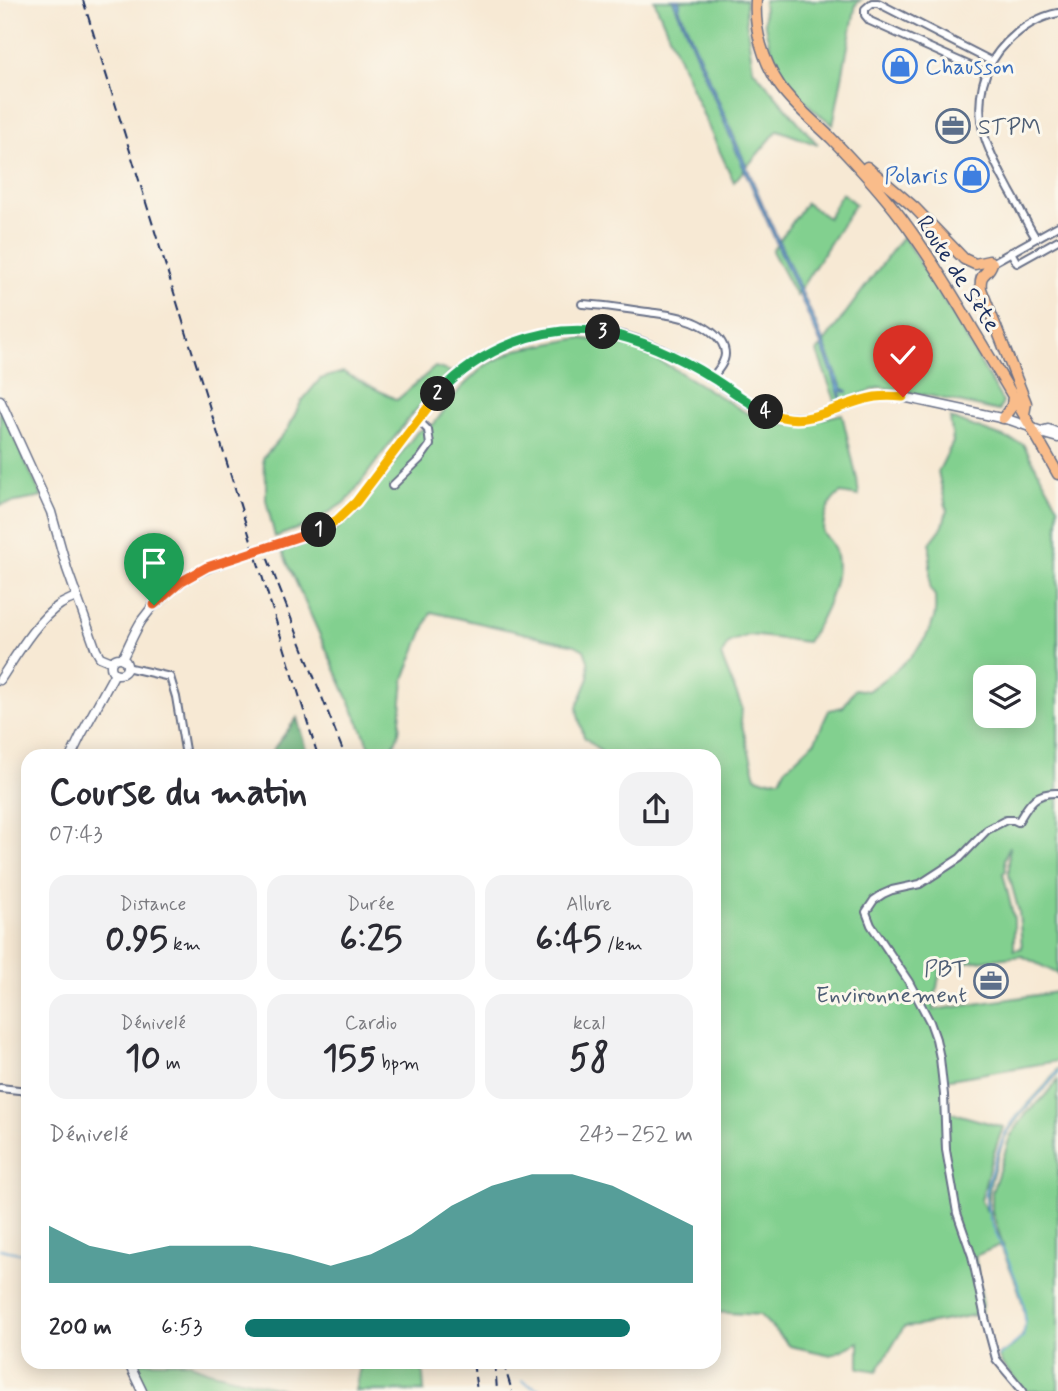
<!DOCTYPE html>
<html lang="fr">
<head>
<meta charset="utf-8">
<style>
	body { margin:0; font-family:Mynerve,sans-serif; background:#f2f2f3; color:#2b2b33; height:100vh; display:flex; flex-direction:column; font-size:26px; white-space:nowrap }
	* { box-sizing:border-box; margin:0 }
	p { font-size:23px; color:#7c7c81 }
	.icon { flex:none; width:38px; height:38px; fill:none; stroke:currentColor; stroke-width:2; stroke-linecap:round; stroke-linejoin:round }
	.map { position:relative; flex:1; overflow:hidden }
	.details { position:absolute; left:21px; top:749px; width:700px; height:620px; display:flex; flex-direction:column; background:#fff; border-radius:21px; box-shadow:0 4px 18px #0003 }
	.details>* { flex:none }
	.fabs { position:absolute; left:973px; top:665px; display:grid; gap:14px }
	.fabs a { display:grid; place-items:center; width:63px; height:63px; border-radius:14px; background:#fff; box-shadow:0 4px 18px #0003; font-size:35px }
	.pin { position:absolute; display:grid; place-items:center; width:60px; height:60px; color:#fff; margin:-72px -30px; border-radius:50% 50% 50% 0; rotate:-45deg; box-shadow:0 0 7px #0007 }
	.pin .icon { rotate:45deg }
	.km { position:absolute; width:35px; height:35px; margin:-18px; border-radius:50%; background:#222; color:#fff; font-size:19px; line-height:35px; text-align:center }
	.round { display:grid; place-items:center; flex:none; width:74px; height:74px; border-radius:21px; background:#f2f2f3 }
	.headline { display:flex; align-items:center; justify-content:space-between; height:119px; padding:0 28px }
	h1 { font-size:38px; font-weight:700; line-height:52px }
	.figures { display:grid; grid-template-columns:repeat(3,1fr); gap:10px; height:119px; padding:7px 28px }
	.figures div { display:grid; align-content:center; border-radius:18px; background:#f2f2f3; text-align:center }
	.figures b { font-size:35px; font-weight:700 }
	.figures small { font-size:19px; font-weight:400 }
	.figures p { font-size:19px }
	.chart { height:196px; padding:14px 28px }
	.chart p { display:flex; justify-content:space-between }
	.chart svg { width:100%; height:126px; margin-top:7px; fill:#0f766e; opacity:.7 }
	ul { padding:0 28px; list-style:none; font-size:23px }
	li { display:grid; grid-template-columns:112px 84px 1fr; align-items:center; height:52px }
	li i { height:18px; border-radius:9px; background:#0f766e }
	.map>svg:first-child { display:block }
	.green { fill:#82d08f; stroke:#4e8076; stroke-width:2; fill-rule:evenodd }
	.forest { fill:#69b27a; stroke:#42706c; stroke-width:2 }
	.water { fill:#5da0d1; stroke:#3c6898; stroke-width:2 }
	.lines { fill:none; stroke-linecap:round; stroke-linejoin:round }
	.stream { stroke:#5da0d1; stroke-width:2 }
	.minor-casing { stroke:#687087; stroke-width:10 }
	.tertiary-casing { stroke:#687087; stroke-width:11 }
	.primary-casing { stroke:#687087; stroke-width:13 }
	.minor { stroke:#fff; stroke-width:6 }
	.tertiary { stroke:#fff; stroke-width:8 }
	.primary { stroke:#f9bc8a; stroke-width:10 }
	.rail { stroke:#1b2f5e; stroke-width:2; stroke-dasharray:10 5; stroke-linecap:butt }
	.tertiary-bridge-casing { stroke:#687087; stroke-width:11; stroke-linecap:butt }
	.tertiary-bridge { stroke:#fff; stroke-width:8 }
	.split-1-casing { stroke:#fff; stroke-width:14 }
	.split-2-casing { stroke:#fff; stroke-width:14 }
	.split-3-casing { stroke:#fff; stroke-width:14 }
	.split-4-casing { stroke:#fff; stroke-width:14 }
	.split-5-casing { stroke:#fff; stroke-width:14 }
	.split-1 { stroke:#f0652b; stroke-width:9 }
	.split-2 { stroke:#f5b400; stroke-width:9 }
	.split-3 { stroke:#22a559; stroke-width:9 }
	.split-4 { stroke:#22a559; stroke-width:9 }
	.split-5 { stroke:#f5b400; stroke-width:9 }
	.labels { text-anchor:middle; stroke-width:6; stroke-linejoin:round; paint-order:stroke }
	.shop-label { font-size:23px; fill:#366cbe; stroke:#fbf7ec; text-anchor:start }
	.service-label { font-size:23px; fill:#4e5e75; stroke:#fbf7ec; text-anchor:start }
	.street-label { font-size:23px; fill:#1b2f5e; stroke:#fbf7ec }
</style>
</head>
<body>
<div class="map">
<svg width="1058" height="1391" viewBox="0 0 1058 1391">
	<rect width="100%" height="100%" fill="#fbf7ec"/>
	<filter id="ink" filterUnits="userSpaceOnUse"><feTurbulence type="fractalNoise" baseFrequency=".0143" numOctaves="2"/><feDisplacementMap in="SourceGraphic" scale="14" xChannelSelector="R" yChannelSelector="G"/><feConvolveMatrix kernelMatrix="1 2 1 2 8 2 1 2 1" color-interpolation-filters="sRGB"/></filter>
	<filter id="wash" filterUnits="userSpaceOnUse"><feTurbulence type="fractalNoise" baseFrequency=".00686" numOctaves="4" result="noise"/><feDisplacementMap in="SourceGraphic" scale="28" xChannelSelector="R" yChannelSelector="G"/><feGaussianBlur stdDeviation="1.57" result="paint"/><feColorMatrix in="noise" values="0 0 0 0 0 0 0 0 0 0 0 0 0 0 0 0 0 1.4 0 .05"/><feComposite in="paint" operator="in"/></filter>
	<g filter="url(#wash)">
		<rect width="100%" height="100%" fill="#f7e9d4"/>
		<path class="green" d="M654,0H746V20L753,69L818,145L778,130L734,182L708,126Z
			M764,0H861L856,4L833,125C825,118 815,112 808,104C782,78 760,38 764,0Z
			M842,193L855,204L796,296L772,251L806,203L828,218Z
			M903,236L957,322L1003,402L999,411L931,396L881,387L836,403L817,352Z
			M580,338L629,346L671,367L745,412L768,425L800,424L842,414L857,479L859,496L841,493C828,501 823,518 823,533C826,537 831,541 833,546C846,575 823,618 807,642L749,635L729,642L721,656L742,707L741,722L756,777L765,780L780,779L785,769L815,741L829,710L843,707L855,689L868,691C895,671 925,651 934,618C936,611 935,603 935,596L930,589V543L943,526L947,510L938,472L953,442L950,418L1023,444L1058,506V974L1022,956L941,965L933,1010L1058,992V1061L944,1080L949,1112L1003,1127L990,1164L981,1201L986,1211L987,1185L1005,1134L1016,1117L1045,1086L1058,1069V1073L1055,1077C1039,1096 1019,1113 1006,1135C1001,1144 998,1156 995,1166C984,1200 987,1217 1004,1248L992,1212V1192L1010,1137L1027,1113L1043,1098L1058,1080V1391H1025L1002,1364L998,1356C1006,1350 1019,1344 1023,1334C1032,1315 1009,1264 1000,1245L975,1256L983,1306L980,1314L917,1326L904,1327L877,1371L859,1368V1342L831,1355L790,1346L760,1315L714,1312V756H606L584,737L578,715L577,707L589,678L588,661L584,650L575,645L431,612L404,679L399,733L389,756H374L282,551L331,534L359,510L417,432L434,424L460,389L484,366L516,350ZM985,677H1024V716H985ZM1009,846V875L1019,912L1022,948L1014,950V919L1003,873L1006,871L1005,859Z
			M435,367L451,372L409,418L347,501L310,524L275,537L266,500V484L263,458L288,429L301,402L320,379L343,372L397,400Z
			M0,408L42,497L0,505Z
			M134,1362H191V1364L209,1371L291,1391H146Z
			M361,1362H422L424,1391H355Z"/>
		<path class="forest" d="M297,718L308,756H268Z"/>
		<path class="water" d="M673,0H679L680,4L679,8L769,219L816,324L842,388L848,391V392L841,391V401L832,372L819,340L741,162Z"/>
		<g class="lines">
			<path class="stream" d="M0,1249L28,1255
				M998,1357L1023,1337C1032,1306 1011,1267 999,1240C993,1226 987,1214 986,1199C986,1181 997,1154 1004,1137C1016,1111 1043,1095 1058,1071
				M462,1362L467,1364
				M522,1381L543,1391"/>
		</g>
	</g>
	<g filter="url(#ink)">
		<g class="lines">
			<g class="minor-casing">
				<path id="minor" d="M986,73L870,21L865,15V9L872,3H878L991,61
					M1036,238C1026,223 1019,206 1010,191C991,155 973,126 983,84C987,68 995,54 1007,42C1021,28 1038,17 1058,13
					M1011,252L1017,263L1058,240
					M992,263L1058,226
					M582,304C604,305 626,309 648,312C660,314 674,315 686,319C700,323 725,336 725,354C725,363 717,371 712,378
					M392,486L420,459L430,445L428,430L418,420
					M126,667L170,677L176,697L186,756
					M0,1088L28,1091
					M1023,1391L996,1359L985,1318L972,1256L957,1213L946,1150L944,1095L940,1058L936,1039L930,1022L909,982L871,925L866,912L874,900L883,894L892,890L920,884L960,858L987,830L1006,820H1014L1018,822C1029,804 1034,792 1058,793"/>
			</g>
			<g class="tertiary-casing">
				<path id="tertiary" d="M0,400L51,512L67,569L96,650L100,657L112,662
					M1041,431L1048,429L1058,433
					M271,546C294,539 319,533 339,518C352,509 362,496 371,483C385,465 399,447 412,428C422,414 432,399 445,387C492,341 561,319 625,336C652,344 678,357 702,372C726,386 751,410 779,416C817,424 837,406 871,398C881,396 892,396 903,397L1010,420L1041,431L1044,434L1058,438
					M111 666a8 8 0 1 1 16 0a8 8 0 1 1-16 0Z
					M122,659C129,646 134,632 142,620C168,583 202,568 243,555
					M0,680C16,656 36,620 61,604C66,601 71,599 76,597
					M71,756L81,735L115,673
					M128,1362L142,1391"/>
			</g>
			<g class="primary-casing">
				<path id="primary" d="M756,0C754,30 763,61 780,86C794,106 815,122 832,139C857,165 881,191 902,219C929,255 952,293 974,331C1003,379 1031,426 1058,474
					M867,167L915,208L964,259L975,264L989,261L992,263
					M992,263C988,276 979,271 981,289L1026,403L1024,414
					M1003,418L1012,406L1013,396"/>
			</g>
			<use href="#minor" class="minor"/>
			<use href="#tertiary" class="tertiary"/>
			<use href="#primary" class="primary"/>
			<path class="rail" d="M83,0L318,756
				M262,544L345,756
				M473,1362L477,1391
				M495,1362L497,1391
				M503,1362L512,1391"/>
			<g class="tertiary-bridge-casing">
				<path id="tertiary-bridge" d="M243,555L271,546"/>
			</g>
			<use href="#tertiary-bridge" class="tertiary-bridge"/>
		</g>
	</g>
	<g class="lines" filter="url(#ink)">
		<g class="split-1-casing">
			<path id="split-1" d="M154,605L182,581L207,567L319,530"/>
		</g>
		<g class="split-2-casing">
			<path id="split-2" d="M319,530L337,520L356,502L438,394"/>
		</g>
		<g class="split-3-casing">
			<path id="split-3" d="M438,394C480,349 542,323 603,332"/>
		</g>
		<g class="split-4-casing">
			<path id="split-4" d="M603,332C644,340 679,357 714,379C731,390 748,403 766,412"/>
		</g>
		<g class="split-5-casing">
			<path id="split-5" d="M766,412C811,431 833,404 875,397C884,396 893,396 903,397"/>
		</g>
		<use href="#split-1" class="split-1"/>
		<use href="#split-2" class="split-2"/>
		<use href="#split-3" class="split-3"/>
		<use href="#split-4" class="split-4"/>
		<use href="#split-5" class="split-5"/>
	</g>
	<defs>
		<g id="shop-ring" transform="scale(1.75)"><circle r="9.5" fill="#fbf7ec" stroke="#3f7fe0" stroke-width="1.5"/><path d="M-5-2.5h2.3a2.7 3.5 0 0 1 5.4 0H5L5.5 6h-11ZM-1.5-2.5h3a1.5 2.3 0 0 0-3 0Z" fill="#3f7fe0"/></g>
		<g id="office-ring" transform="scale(1.75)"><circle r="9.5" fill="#fbf7ec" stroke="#5c6f8a" stroke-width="1.5"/><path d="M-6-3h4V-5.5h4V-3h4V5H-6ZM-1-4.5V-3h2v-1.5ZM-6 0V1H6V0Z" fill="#5c6f8a"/></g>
	</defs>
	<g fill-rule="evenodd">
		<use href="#shop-ring" x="900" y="66"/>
		<use href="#office-ring" x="953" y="126"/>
		<use href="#shop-ring" x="972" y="175"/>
		<use href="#office-ring" x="991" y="981"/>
	</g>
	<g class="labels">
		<g class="shop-label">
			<text x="925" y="74">Chausson</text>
			<text x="948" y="183" text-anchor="end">Polaris</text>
		</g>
		<g class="service-label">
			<text x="978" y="134">STPM</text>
			<text x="967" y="976" text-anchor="end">PBT<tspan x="967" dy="26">Environnement</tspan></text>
		</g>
		<g class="street-label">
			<text transform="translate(959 273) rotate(57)" y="8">Route de Sète</text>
		</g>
	</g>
</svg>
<div class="fabs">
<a><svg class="icon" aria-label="layers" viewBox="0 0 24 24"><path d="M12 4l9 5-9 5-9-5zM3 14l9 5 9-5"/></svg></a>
</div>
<div class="pin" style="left:154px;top:605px;background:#1e9e55"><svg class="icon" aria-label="arrive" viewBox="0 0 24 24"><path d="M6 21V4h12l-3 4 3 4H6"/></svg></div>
<div class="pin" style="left:903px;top:397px;background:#d93025"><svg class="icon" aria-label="check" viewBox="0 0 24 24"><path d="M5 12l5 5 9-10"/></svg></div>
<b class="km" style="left:319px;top:530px">1</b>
<b class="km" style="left:438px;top:394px">2</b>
<b class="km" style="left:603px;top:332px">3</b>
<b class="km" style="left:766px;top:412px">4</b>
<section class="details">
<div class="headline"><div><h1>Course du matin</h1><p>07:43</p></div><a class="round"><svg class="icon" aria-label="share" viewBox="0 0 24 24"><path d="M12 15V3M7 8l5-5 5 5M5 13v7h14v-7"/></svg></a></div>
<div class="figures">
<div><p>Distance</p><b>0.95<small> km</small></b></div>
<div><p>Durée</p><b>6:25</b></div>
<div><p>Allure</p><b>6:45<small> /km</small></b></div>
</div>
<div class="figures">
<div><p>Dénivelé</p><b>10<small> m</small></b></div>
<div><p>Cardio</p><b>155<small> bpm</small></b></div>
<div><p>kcal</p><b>58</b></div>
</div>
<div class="chart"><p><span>Dénivelé</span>243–252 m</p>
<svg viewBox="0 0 160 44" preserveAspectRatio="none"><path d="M0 44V24L10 31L20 34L30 31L40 31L50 31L60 34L70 38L80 34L90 27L100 17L110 10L120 6L130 6L140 10L150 17L160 24V44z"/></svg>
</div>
<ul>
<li><b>200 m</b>6:53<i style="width:86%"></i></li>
</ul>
</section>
</div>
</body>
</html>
